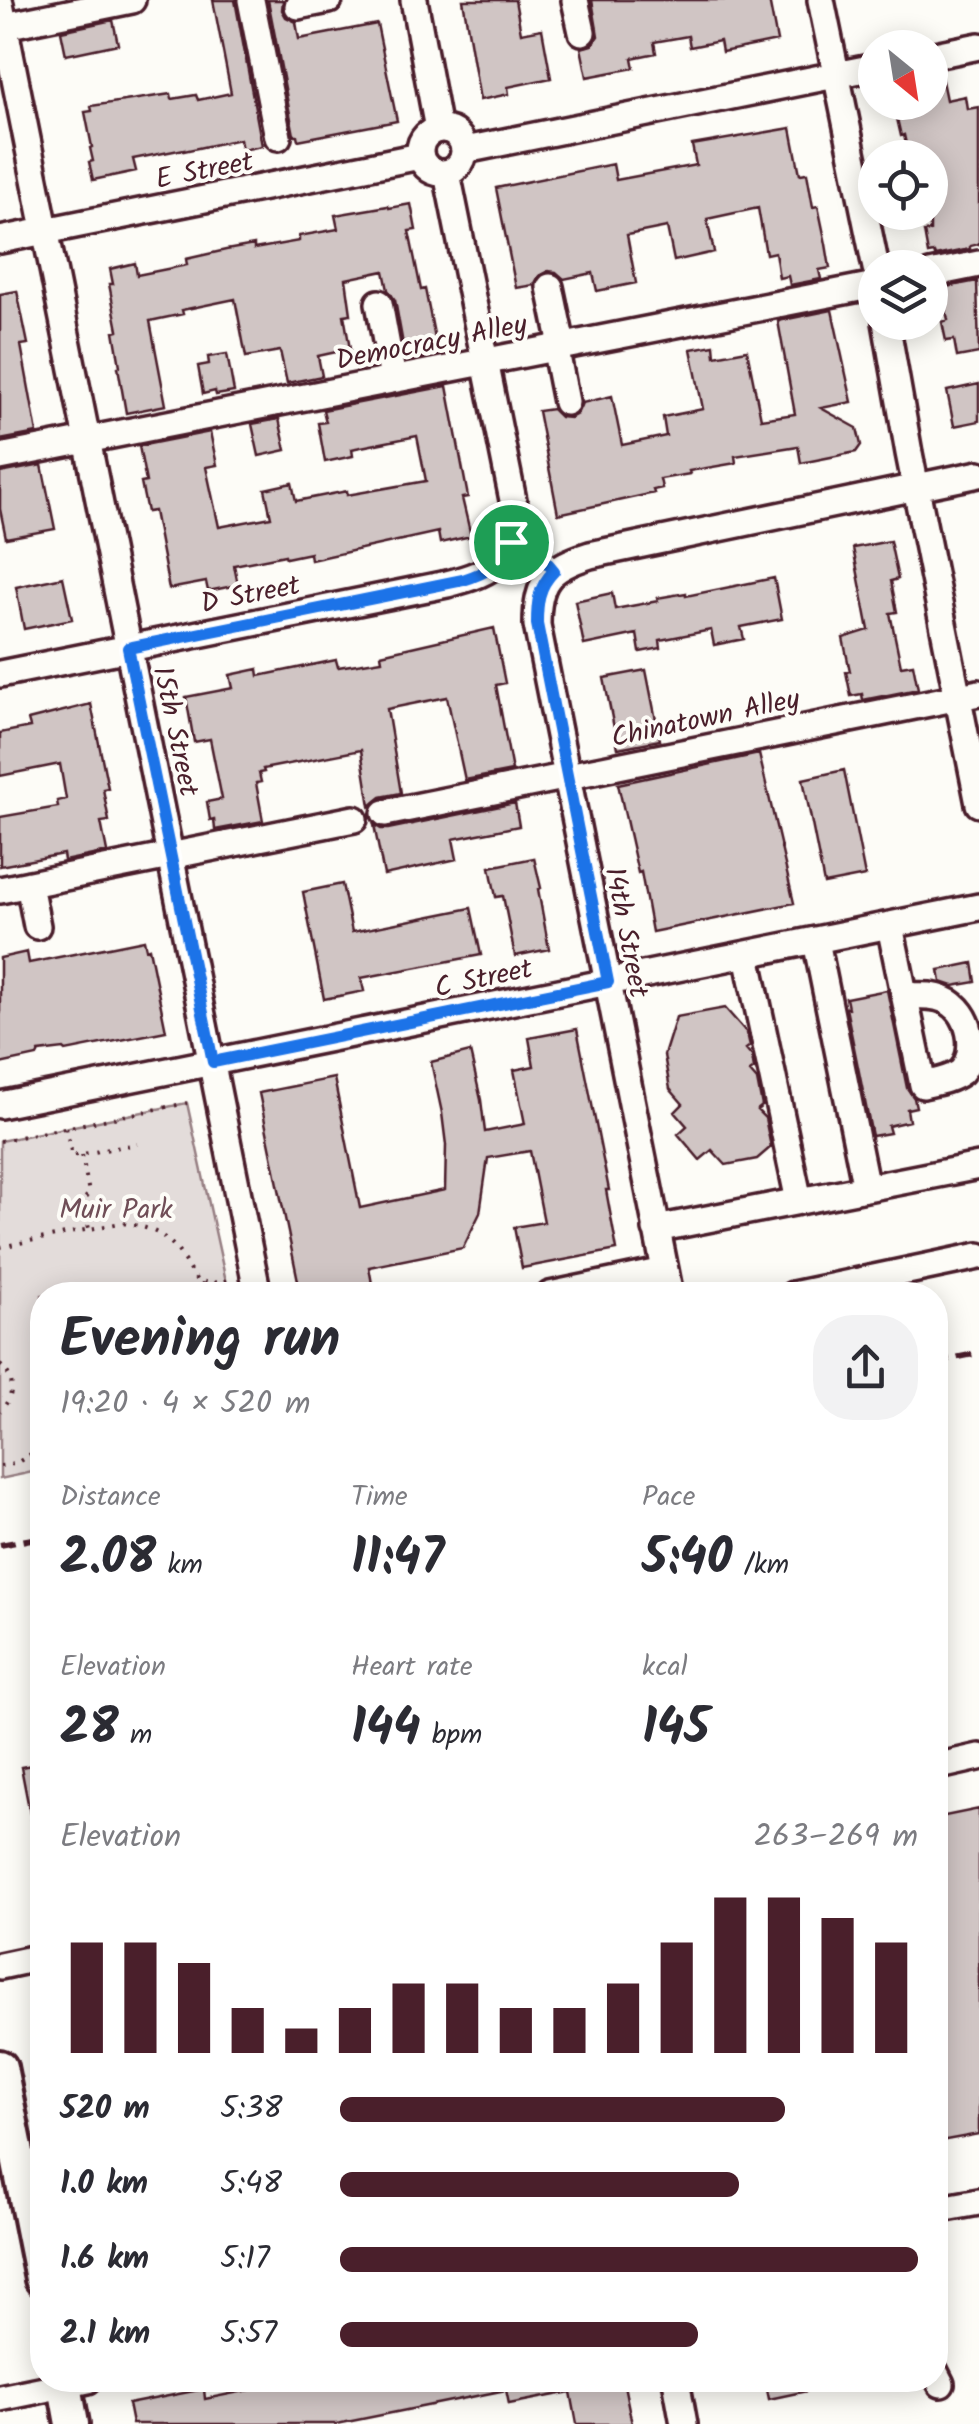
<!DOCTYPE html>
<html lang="en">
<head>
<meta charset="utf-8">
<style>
	body { margin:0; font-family:Kalam,sans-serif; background:#f2f2f3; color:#2b2b33; height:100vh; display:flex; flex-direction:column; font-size:38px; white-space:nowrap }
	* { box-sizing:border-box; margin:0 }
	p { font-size:32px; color:#7c7c81 }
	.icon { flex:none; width:55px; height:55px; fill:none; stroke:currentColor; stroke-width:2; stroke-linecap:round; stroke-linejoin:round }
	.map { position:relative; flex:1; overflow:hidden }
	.panel { position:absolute; left:30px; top:1282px; width:918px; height:1110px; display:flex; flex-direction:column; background:#fff; border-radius:40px; box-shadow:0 5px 25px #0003 }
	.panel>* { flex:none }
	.needle { width:65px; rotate:150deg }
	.tools { position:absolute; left:858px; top:30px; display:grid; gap:20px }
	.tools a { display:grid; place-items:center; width:90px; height:90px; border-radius:50%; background:#fff; box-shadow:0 5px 25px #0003; font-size:50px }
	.pin { position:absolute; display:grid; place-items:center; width:85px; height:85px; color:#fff; margin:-42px; border:5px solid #fff; border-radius:50%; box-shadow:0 2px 10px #0007 }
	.round { display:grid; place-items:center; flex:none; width:105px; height:105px; border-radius:40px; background:#f2f2f3 }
	.summary { display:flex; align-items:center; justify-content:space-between; height:170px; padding:0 30px }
	h1 { font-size:55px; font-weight:800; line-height:75px }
	.figures { display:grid; grid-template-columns:repeat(3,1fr); gap:15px; height:170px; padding:10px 30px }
	.figures div { display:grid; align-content:center }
	.figures b { font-size:50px; font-weight:800 }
	.figures small { font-size:28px; font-weight:400 }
	.figures p { font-size:28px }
	.chart { height:280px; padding:20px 30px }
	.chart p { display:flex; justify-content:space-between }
	.chart svg { width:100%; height:180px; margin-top:10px; stroke:#4a1f2b; stroke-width:6 }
	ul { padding:0 30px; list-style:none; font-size:32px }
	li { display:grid; grid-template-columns:160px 120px 1fr; align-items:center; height:75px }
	li i { height:25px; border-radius:12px; background:#4a1f2b }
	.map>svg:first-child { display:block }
	.green { fill:#e3dcda; stroke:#967e82; stroke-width:2.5 }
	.building { fill:#d0c5c4; stroke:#4a1f2b; stroke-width:2.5 }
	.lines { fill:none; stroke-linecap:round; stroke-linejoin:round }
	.minor-casing { stroke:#4a1f2b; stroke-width:32 }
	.major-casing { stroke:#4a1f2b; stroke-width:40 }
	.path { stroke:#4a1f2b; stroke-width:4; stroke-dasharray:2.5 8; stroke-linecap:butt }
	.minor { stroke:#fdfcf7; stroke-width:25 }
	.major { stroke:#fdfcf7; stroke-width:32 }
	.rail { stroke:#4a1f2b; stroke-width:6; stroke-dasharray:15 8; stroke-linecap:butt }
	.route-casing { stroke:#fff; stroke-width:20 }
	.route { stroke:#1a73e8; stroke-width:12 }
	.labels { text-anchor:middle; stroke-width:8; stroke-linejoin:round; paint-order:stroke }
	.street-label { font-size:28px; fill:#4a1f2b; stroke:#fdfcf7 }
	.park-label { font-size:28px; fill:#704e57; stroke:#fdfcf7 }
</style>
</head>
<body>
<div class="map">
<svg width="979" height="2424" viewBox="0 0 979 2424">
	<rect width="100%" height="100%" fill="#fdfcf7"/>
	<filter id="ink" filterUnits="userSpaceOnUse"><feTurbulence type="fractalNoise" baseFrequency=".01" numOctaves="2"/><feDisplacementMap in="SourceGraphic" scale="20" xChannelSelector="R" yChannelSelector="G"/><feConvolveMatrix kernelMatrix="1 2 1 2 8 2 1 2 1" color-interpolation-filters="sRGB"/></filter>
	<g filter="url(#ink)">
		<path class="green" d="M187,1103L229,1295H42V1470L0,1479V1141Z"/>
		<path class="building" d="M213,0H235L262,146L242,150L240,139L184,151V149L133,159L136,171L93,180L89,162L93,161L90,148L92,147L85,112L92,111L91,106L171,94L172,99L196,95L198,100L231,93Z
			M268,0H283L282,10L286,17L296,22L299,39L377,24L397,121L298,140L297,135H294Z
			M463,0H515L521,33L542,29L551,78L508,87L509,94L480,100Z
			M592,0H769L777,41L722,52L720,41L690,47L688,36L654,42L656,53L632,58L634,68L587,77L581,48L592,45L598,36Z
			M113,20L118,44L66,55L61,31Z
			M940,71L946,100L965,96L967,109L979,107V244L970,246V249L935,256L934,253L928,254L924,232L930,231V158H909L904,135L901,136L895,110L930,103V72Z
			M791,128L800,174L807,173L813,207L818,206L826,244L830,268L819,270L821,279L790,285L788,276L779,278L775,252L766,254L758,208L707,219L714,252L674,261L667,227L627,235L636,283L597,291L593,273L564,279L556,272L548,271L539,276L534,285L516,288L496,188L613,164L616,180L696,165L692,145Z
			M411,204L416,230L409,231L421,290L425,289L438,354L406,361L395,300L388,290L384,271L346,279L351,314L344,315L350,349L318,356L322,376L287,383L280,351L246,357L235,299L182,310L183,314L150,321L166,405L126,413L118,367L120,366L114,331L118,330L109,284H113L110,269L135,263L137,275L187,265L186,259L226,250L254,245V249L299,241V236L338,229L335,215L388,206L389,208Z
			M977,281L979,353L957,357L954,340L946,341L942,322L948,320L941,288Z
			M17,291L28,344L21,345L37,433L0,440V294Z
			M832,310L852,402L821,408L857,428L861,445L856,452L801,463L798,446L735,456L736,463L689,471L690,474L660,479L662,488L653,490L654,493L558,514L538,411L552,409L560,417L570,418L577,414L582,403L612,396L622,445L666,436L663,417L703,409L691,349L714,345L715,356L747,350L761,419L795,414L778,321Z
			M227,354L234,392L216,395L215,391L203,394L198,366L209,364L208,357Z
			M979,384V421L954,426L947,391Z
			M447,386L468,497L462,498L471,536L440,543L438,532L311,560L310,553L286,558L285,555L234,565L238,585L208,591L206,582L169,589L154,511L147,512L141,483L146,482L139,446L210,432L217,465L206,467L219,527L271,517L265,489L292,483L296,501L347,491V495L426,481L417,436L356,448L352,449L353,456L325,462L318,423L326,422L323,410Z
			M279,419L286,450L259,456L252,424Z
			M42,465L55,529L6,538L0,509V473Z
			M890,541L898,579L891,581L897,612L890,613L901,666L913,664L918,689L863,700L862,694L851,696L846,672L850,671L843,638L869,630L853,548Z
			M63,577L72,619L24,629L16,587Z
			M774,578L782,619L741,627L744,639L714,645L711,630L660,640L661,648L640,652L637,634L584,645L575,601L612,593L615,609L658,601L657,598L686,593V596Z
			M494,628L505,683L496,685L512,771L465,780L447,697L387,709L401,793L381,797L370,806L361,750L263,769L264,772L259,773L261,782L256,783L263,821L215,830L214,819L210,820L207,802L222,799L210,739L194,742L186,697L233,688L230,675L258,669L259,676L336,660L338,667L382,660L381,654Z
			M646,670L660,740L618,748L604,678Z
			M91,704L108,788L103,789L109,821L101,822L107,852L64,861L63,854L0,866V817L58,807L57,801L66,799L60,764L0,776V733L30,727L28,720Z
			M759,754L794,903L652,932L641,872L638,873L618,784Z
			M844,770L865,876L824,884L803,779Z
			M515,803L519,826L453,839L457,859L384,875L374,825L381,829H388Z
			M534,858L541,888L538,889L549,949L515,956L503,896L496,897L490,867Z
			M342,884L352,932L471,908L481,955L361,978L364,991L324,999L303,892Z
			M144,940L146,949L149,948L166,1031L66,1051L64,1049L39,1052L37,1056L0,1064V958L27,952L29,963Z
			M973,963L976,982L953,986L941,982L939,970Z
			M887,990L907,1088L914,1098L916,1107L907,1109L909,1121L888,1126L890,1133L872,1136L846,1008H848L846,998Z
			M725,1008L747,1033L750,1046L746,1049L752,1056L754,1069L750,1072L757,1080L762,1106L757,1110L765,1118L771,1147L757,1159L726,1165L712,1150L700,1160L678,1134L687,1126L675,1112L683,1104L670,1089L664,1055L676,1017Z
			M577,1029L609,1190H606L617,1250L522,1268L514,1227L544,1222L530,1151L488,1158L480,1213L463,1248L369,1267L374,1295H301L259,1093L334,1078L360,1208L445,1190L446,1145L442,1113L431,1062L470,1052L481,1100L485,1132L525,1124L514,1070L534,1066L529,1038Z
			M42,1763V1833L34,1834L21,1767Z
			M979,1809V2134L935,2142V1818Z
			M300,2380H623L632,2424H577L571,2392L509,2404L506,2390L337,2424H132L128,2404L204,2389L205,2399Z
			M765,2380H820L821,2388L769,2399Z"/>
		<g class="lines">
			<g class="minor-casing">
				<path id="minor" d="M251,0L278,137
					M414,0L438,129
					M575,0L582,32
					M821,0L876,268
					M0,4L258,1295
					M298,6L329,0
					M0,27L132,0
					M930,56L979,46
					M420 151a22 22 0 1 1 44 0a22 22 0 1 1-44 0Z
					M465,150L875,67
					M0,240L420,156
					M930,274L979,264
					M550,287L562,345
					M379,303L393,379
					M886,322L909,453L979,804
					M555,346L566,402
					M0,457L875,285
					M0,674L447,584C496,572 517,559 514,505L447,173
					M385,813L979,693
					M29,884L37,926
					M0,890L354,819
					M890,926L923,1085C936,1082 950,1080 961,1072C979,1052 971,1011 945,1000C932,994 919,996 906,996
					M816,941L866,1188
					M747,955L799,1201
					M0,1105L979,907
					M656,1229L979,1166
					M550,1295L665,1271
					M670,1295L537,625C537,580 549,568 590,555L979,474
					M793,1295L979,1256
					M935,1767L979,1757
					M0,1966L42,1957
					M935,2210L979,2202
					M935,2372L941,2384
					M676,2380L684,2424
					M0,2398L88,2380"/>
			</g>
			<g class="major-casing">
				<path id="major" d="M0,2067L42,2279
					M64,2380L72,2424"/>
			</g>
			<path class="path" d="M66,1128L72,1156L137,1144
				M0,1141L187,1103
				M82,1155L89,1193L83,1201L89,1229
				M0,1247L120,1223C147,1225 170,1235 183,1259C188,1267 191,1274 197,1280L209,1283L230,1280
				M200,1295L203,1282
				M0,1365C17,1378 14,1397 0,1411
				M0,1466L15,1464L42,1447"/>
			<use href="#minor" class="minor"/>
			<use href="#major" class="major"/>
			<path class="rail" d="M935,1362L979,1353
				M0,1545L42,1537"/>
		</g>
	</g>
	<g class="lines" filter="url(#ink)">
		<g class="route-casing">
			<path id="route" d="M511,542C532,548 541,554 554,571C538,587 537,603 537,624L608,982L213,1062L128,648L463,580C485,573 502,565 511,542Z"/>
		</g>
		<use href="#route" class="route"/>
	</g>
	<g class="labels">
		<g class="street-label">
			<text transform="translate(204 169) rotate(-11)" y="10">E Street</text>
			<text transform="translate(431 341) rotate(-11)" y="10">Democracy Alley</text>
			<text transform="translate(250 593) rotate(-11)" y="10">D Street</text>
			<text transform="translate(705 717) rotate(-12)" y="10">Chinatown Alley</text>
			<text transform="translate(177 731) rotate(78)" y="10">15th Street</text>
			<text transform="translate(628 932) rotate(79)" y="10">14th Street</text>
			<text transform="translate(483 977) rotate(-12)" y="10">C Street</text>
		</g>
		<g class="park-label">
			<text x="116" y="1218">Muir Park</text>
		</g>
	</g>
</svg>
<div class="tools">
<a><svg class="needle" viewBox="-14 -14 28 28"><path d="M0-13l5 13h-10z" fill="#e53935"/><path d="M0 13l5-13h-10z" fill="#7c7c81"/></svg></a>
<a><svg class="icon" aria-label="locate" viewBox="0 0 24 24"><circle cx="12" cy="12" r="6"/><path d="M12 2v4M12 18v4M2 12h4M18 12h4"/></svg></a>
<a><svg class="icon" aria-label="layers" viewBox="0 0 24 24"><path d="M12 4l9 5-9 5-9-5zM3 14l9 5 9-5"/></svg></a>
</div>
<div class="pin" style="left:511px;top:542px;background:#1e9e55"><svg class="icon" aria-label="arrive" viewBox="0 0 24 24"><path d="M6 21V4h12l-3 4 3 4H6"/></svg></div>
<section class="panel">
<div class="summary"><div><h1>Evening run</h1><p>19:20 · 4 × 520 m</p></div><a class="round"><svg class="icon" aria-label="share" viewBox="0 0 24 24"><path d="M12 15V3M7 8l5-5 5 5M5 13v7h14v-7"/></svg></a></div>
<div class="figures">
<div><p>Distance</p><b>2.08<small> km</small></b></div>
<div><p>Time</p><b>11:47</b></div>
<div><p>Pace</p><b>5:40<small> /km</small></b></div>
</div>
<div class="figures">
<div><p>Elevation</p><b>28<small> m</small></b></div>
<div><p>Heart rate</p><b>144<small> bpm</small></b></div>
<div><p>kcal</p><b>145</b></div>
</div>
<div class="chart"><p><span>Elevation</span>263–269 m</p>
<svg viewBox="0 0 160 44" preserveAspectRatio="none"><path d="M5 44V17M15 44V17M25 44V22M35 44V33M45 44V38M55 44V33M65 44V27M75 44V27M85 44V33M95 44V33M105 44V27M115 44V17M125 44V6M135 44V6M145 44V11M155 44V17"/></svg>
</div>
<ul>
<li><b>520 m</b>5:38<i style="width:77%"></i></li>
<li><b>1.0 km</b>5:48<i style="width:69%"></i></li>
<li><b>1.6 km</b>5:17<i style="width:100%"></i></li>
<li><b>2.1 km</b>5:57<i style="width:62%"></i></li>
</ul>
</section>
</div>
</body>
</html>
